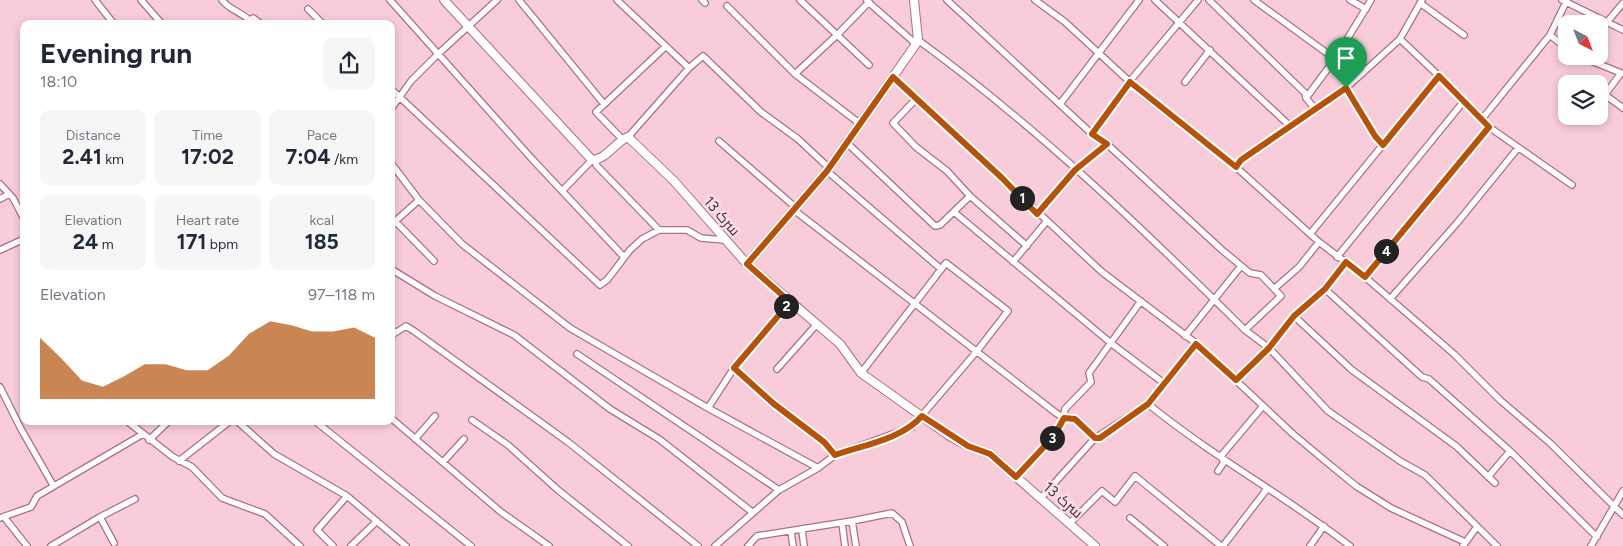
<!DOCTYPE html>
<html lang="en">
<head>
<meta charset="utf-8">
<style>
	body { margin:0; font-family:Figtree,Cairo,sans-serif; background:#f6f6f7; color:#1f2937; height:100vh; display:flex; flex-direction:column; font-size:19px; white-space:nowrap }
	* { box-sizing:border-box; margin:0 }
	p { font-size:16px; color:#747a83 }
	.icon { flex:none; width:28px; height:28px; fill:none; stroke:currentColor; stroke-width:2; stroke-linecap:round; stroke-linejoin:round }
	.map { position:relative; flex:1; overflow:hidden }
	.side { position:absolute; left:20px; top:20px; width:375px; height:405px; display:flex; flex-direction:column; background:#fff; border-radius:10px; box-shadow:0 2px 8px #0003 }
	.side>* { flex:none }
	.needle { width:32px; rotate:138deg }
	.fabs { position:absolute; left:1558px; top:15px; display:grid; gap:10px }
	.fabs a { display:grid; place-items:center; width:50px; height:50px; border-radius:10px; background:#fff; box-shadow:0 2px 8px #0003; font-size:25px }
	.pin { position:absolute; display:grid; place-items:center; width:42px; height:42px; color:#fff; margin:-51px -21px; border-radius:50% 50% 50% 0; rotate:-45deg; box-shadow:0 0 5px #0007 }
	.pin .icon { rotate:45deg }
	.km { position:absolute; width:25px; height:25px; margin:-12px; border-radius:50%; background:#222; color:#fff; font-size:14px; line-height:25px; text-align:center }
	.round { display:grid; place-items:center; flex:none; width:52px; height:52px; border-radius:10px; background:#f6f6f7 }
	.head { display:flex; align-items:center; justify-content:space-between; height:85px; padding:0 20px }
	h1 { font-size:28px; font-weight:700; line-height:38px }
	.metrics { display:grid; grid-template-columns:repeat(3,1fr); gap:8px; height:85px; padding:5px 20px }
	.metrics div { display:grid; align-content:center; border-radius:10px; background:#f6f6f7; text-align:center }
	.metrics b { font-size:21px; font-weight:700 }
	.metrics small { font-size:14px; font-weight:400 }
	.metrics p { font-size:14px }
	.chart { height:140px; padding:10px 20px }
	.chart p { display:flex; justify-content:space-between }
	.chart svg { width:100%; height:90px; margin-top:5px; fill:#b45309; opacity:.7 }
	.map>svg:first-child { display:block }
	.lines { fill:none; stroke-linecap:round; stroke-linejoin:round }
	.street-casing { stroke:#b06e83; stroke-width:8 }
	.secondary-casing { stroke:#b06e83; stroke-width:10 }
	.street { stroke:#fff; stroke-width:5.5 }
	.secondary { stroke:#fff; stroke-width:8 }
	.route-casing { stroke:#fff; stroke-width:10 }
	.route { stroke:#b45309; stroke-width:6 }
	.labels { text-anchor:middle; stroke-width:4.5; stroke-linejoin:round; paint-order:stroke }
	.street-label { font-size:15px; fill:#4d313a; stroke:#fcdee6 }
</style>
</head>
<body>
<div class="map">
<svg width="1623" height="546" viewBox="0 0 1623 546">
	<rect width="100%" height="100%" fill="#f8ccd9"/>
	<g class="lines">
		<g class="street-casing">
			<path id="street" d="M95,0L114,24
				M141,0L162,24
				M222,0C229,10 240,11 249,20
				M390,0L533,160L624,257
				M519,0L604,104
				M617,0L689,68L628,137
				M702,0L705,3
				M800,0L869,65
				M947,0L1092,134L1107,144L1222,250L1250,273L1261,275L1281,296L1245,330
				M1035,0L1065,22L1143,94L1236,167L1319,242L1365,277L1454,354L1500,400L1550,443L1623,515
				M1155,0L1290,126
				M1209,0L1305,93L1306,98
				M1254,0L1335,59
				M1350,0L1366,9
				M1562,0L1623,30
				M867,1L916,44
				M1420,3L1464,35
				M727,6L795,74L859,123
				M308,9L323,24
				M1607,22L1623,3
				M244,24L253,18L261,24
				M1550,35L1566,48
				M1400,39L1439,76L1489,127L1572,185
				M918,40C1036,126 1142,228 1245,330L1269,348L1328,411L1400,461L1425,475L1497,546
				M1579,56L1621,73L1599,103
				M689,68L703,56L761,112L798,139L829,168
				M795,74L837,35L869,2
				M893,77L1102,272L1197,344L1293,434L1329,464L1356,486L1391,508L1465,542
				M1185,82L1210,50
				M1346,88L1375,136L1383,145
				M391,89L600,285L607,280L630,250L642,239L659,230H687L701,238L724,240
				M1604,94L1623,108
				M917,98L893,123L916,147L947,171L970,196L1027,246
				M1060,104L1139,0
				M391,109L411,81L438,54L497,0
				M1316,110L1306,98L1335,59L1371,0
				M1482,119L1550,35L1567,0
				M1092,134L1130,81L1198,0
				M622,139L596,112L665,47
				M719,141L795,207
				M846,142L935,226L940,225L970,196
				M596,160V165L659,230
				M391,163L419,200L462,244L570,328L708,408L818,468
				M1236,167L1241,160L1346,88L1400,39L1422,0
				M827,171L941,269
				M0,184L13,198L24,219
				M562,191L592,160
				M0,199L9,194
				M794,210L1056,413L1064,418L1075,419L1095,438
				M954,212L1112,344L1165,384
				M1037,214L1075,169L1107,144
				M395,221L434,261
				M391,225L419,200
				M1310,234L1439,76
				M0,250L24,239
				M1337,257L1464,101
				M1013,262L1046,222
				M391,269L435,296L514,335L610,409L659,439L752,512
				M1365,277L1489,127
				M1275,288L1299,267L1319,242
				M1325,289L1422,377L1429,379L1510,451L1597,537
				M1390,299L1457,223L1518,148
				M1294,316L1352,370L1456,446L1495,483
				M391,329L395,333L406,326L414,331L568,442L698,546
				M1185,336L1241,266
				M577,354L779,490
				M734,368L774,404L824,443L835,455
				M777,369L817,324
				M1236,380L1269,348L1294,316L1325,289L1346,262
				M0,387L21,429L53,485
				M1148,404C1212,456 1285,496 1350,546
				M708,408L734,368L790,302
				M391,418L501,512L549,546
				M472,420L508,445L558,490L628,546
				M127,421L173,457L192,467L222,498L265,514L300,546
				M237,421L274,454L347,496L406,546
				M315,421L471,546
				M415,439L435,416
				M149,440L169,421
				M179,461L230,421
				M443,462L464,439
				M1218,471L1224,462L1221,456L1263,406
				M1016,477L1054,436L1062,423L1065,409L1091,382L1089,373L1141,301
				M1488,477L1510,451
				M1040,499L1095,438L1148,404L1197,344
				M4,517L27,546
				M100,517L114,543
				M0,518L31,507L37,496L143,434
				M1130,518L1164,546
				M852,521L856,546
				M842,523L845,546
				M1069,524L1102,491L1115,502L1135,476L1221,546
				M802,530L804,546
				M791,531L793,546
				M51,546L100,517L135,499
				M333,546L317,530L347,496
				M351,546L377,521
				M715,546L779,490L818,468L835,455L912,427L977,351L1008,311L946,263L861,373
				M748,546L757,536L852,521L892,513L902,522L910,546
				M1223,546L1267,489
				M1310,546L1324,526
				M1463,546L1476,528
				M1591,546L1623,491"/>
		</g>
		<g class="secondary-casing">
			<path id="secondary" d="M444,0L592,160C606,160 615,142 628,137L674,181L747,264L840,344L861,373L948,435L968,446L990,454L1095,546
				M747,264L827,171L916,44L918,40L914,0"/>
		</g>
		<use href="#street" class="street"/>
		<use href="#secondary" class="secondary"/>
	</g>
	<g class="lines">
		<g class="route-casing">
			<path id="route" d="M1439,76L1489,127L1365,277L1346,262L1325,289L1294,316L1269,348L1236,380L1196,344L1148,404L1100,438H1095L1075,419L1064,418L1054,436L1016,477L990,454L968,446L922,416C902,439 864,445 835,455L824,442L774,404L734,368L790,302L747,264L827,171L893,77L1002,178L1037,214L1075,170L1107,144L1092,134L1130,82L1236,167L1241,160L1346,88L1375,136L1383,145Z"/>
		</g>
		<use href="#route" class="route"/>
	</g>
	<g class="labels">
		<g class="street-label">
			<text transform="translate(722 216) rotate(49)" y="5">سرک 13</text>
			<text transform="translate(1063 500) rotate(41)" y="5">سرک 13</text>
		</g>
	</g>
</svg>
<div class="fabs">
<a><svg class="needle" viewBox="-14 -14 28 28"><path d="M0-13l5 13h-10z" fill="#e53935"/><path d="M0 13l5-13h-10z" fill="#747a83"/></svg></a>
<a><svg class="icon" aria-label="layers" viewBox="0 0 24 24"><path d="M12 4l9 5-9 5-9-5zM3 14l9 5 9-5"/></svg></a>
</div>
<div class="pin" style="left:1346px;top:88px;background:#1e9e55"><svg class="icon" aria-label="arrive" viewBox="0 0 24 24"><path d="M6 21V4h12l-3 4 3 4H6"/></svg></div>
<b class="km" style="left:1022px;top:198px">1</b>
<b class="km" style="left:786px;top:306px">2</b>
<b class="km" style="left:1052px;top:438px">3</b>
<b class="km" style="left:1386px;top:251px">4</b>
<section class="side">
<div class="head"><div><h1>Evening run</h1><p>18:10</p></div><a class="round"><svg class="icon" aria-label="share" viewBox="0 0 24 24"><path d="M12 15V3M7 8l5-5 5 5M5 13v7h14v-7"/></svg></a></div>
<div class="metrics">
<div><p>Distance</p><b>2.41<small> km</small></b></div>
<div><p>Time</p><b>17:02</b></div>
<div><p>Pace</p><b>7:04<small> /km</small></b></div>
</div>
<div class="metrics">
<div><p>Elevation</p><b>24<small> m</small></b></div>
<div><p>Heart rate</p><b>171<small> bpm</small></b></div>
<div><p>kcal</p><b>185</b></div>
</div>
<div class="chart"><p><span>Elevation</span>97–118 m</p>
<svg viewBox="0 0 160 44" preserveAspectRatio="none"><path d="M0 44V14L10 24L20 35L30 38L40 33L50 27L60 27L70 30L80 30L90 23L100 12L110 6L120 8L130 11L140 11L150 9L160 14V44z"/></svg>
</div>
</section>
</div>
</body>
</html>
